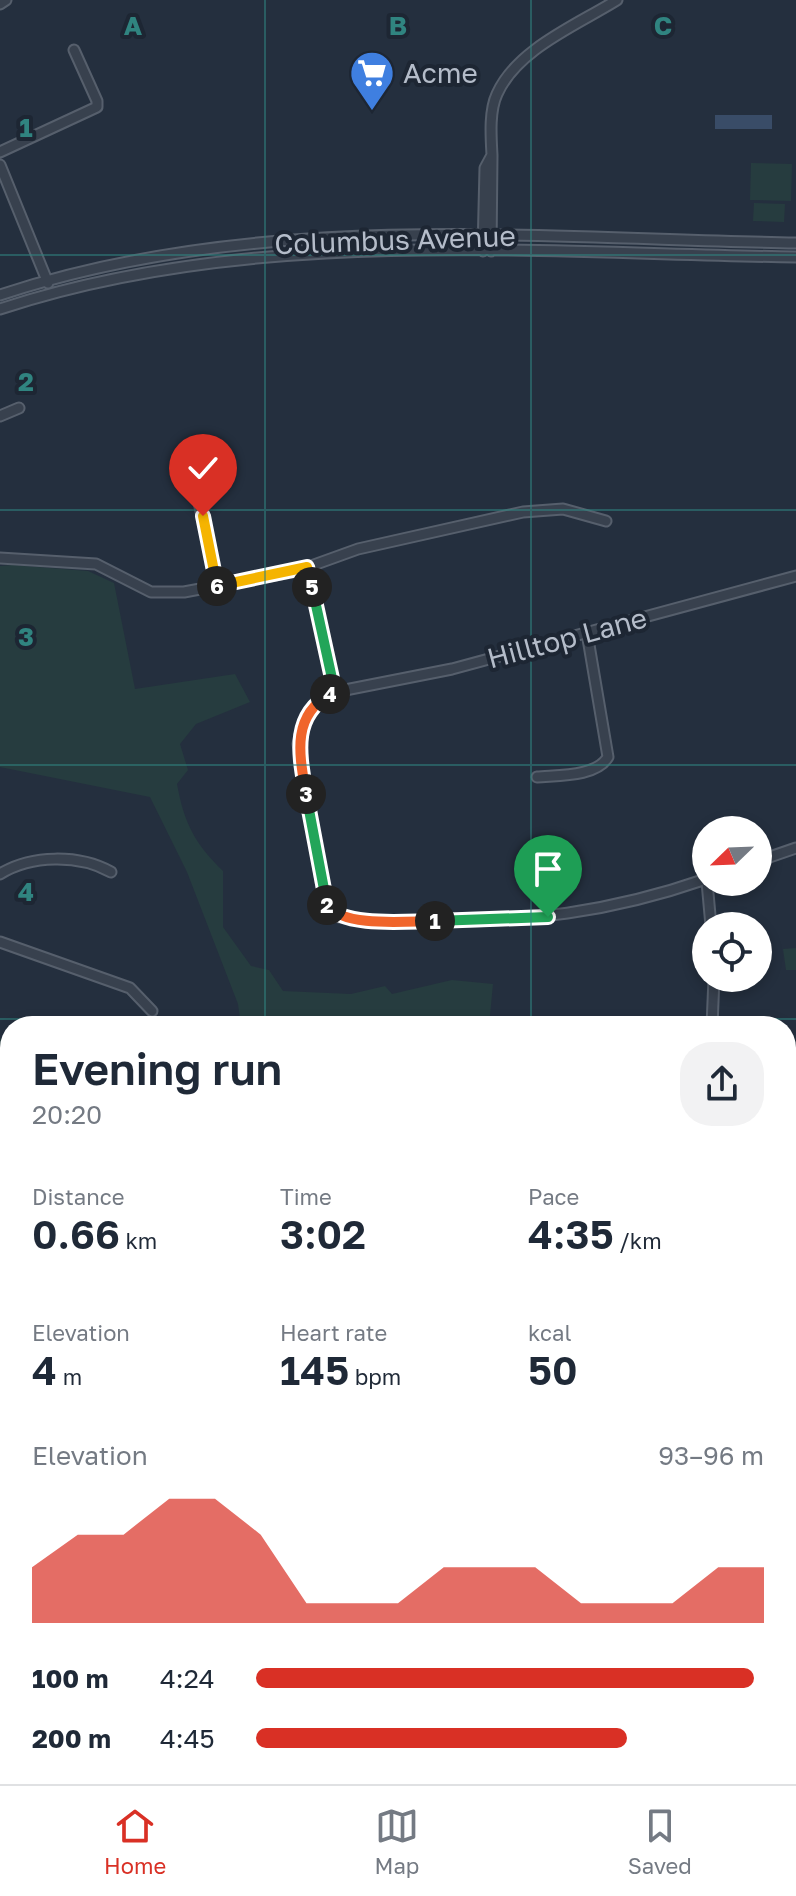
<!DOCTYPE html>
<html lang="en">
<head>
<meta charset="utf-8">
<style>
	body { margin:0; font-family:"Golos Text",sans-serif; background:#f2f2f3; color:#1f2937; height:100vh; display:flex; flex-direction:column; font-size:30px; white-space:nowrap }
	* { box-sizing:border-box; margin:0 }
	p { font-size:26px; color:#747a83 }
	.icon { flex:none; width:44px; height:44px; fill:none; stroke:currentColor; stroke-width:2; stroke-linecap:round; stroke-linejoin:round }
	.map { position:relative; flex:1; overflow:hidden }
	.drawer { position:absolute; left:0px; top:1016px; width:796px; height:768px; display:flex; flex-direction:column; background:#fff; border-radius:32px 32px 0 0; box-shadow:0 4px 12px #0003 }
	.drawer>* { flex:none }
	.needle { width:52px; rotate:247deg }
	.tools { position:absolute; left:692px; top:816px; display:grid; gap:16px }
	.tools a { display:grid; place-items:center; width:80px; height:80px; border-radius:50%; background:#fff; box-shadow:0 4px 12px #0003; font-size:40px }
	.pin { position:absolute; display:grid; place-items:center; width:68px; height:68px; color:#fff; margin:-82px -34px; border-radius:50% 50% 50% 0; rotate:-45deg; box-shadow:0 0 8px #0007 }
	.pin .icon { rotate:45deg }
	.km { position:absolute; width:40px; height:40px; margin:-20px; border-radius:50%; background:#222; color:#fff; font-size:22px; line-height:40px; text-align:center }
	.round { display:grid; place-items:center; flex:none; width:84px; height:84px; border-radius:32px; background:#f2f2f3 }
	.summary { display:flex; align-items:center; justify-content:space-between; height:136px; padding:0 32px }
	h1 { font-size:44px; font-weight:600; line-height:60px }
	.stats { display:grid; grid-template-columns:repeat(3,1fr); gap:12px; height:136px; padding:8px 32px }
	.stats div { display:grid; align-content:center }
	.stats b { font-size:40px; font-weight:600 }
	.stats small { font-size:22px; font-weight:400 }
	.stats p { font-size:22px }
	.chart { height:224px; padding:16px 32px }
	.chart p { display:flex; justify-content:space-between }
	.chart svg { width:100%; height:144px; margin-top:8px; fill:#d93025; opacity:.7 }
	ul { padding:0 32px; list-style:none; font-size:26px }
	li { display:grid; grid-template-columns:128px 96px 1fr; align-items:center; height:60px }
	li i { height:20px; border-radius:10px; background:#d93025 }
	.tab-bar { display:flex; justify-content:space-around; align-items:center; height:112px; border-top:2px solid #e0e1e3; background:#fff; font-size:22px; color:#747a83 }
	.tab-bar a { display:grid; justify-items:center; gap:4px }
	.tab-bar .active { color:#d93025 }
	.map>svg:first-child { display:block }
	.green { fill:#263c3f }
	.water { fill:#394c67 }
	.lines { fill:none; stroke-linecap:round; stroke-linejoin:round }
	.stream { stroke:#394c67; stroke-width:2 }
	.minor-casing { stroke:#565f6c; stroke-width:13 }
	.major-casing { stroke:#414a57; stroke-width:15 }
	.highway-casing { stroke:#434c59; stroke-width:16 }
	.minor { stroke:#38414e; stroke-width:9 }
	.major { stroke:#56606e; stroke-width:11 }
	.highway { stroke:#746855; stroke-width:12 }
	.rail { stroke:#5a6575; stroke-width:2; stroke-dasharray:8 8; stroke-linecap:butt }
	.split-1-casing { stroke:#fff; stroke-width:16 }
	.split-2-casing { stroke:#fff; stroke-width:16 }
	.split-3-casing { stroke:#fff; stroke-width:16 }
	.split-4-casing { stroke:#fff; stroke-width:16 }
	.split-5-casing { stroke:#fff; stroke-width:16 }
	.split-6-casing { stroke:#fff; stroke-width:16 }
	.split-7-casing { stroke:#fff; stroke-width:16 }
	.split-1 { stroke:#22a559; stroke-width:10 }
	.split-2 { stroke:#f0652b; stroke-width:10 }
	.split-3 { stroke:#22a559; stroke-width:10 }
	.split-4 { stroke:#f0652b; stroke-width:10 }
	.split-5 { stroke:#22a559; stroke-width:10 }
	.split-6 { stroke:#f5b400; stroke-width:10 }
	.split-7 { stroke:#f5b400; stroke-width:10 }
	.grid { fill:none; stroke:#308480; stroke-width:2; stroke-opacity:0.55 }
	.labels { text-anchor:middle; stroke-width:8; stroke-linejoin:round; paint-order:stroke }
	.poi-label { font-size:28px; fill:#b4bcc9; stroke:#1d2633; text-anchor:start }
	.street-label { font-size:28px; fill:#b4bcc9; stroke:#1d2633 }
	.grid-label { font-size:26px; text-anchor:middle; font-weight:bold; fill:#308480; stroke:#1d2633; stroke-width:8; stroke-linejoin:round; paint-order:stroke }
</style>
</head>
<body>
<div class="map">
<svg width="796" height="1784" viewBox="0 0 796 1784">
	<rect width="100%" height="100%" fill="#242f3e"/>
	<path class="green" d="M751,163L792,164L791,201L750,200Z
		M754,203L785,204L784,222L753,221Z
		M12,565L88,571L114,583L135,689L235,674L250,702L196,724L180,744L188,770L177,784C184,823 195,844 223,871V927L251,966L269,970L283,991L351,994L385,986L392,994L452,980L493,984L489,1026H241L238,1004L187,872L150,797L0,767V566Z
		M796,948V970H786L783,949Z
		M0,1038L10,1049V1180L0,1178Z
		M786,1204L796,1206V1315L786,1325Z
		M10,1666V1774H440L484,1784H0V1668Z
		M595,1774H629L647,1784H613Z"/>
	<path class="water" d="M715,115H772V129H715Z"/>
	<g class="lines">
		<path class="stream" d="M0,1677L10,1676
			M431,1774L439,1784"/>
		<g class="minor-casing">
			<path id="minor" d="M0,4L6,0
				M0,152L97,107V101L74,50
				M492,155C491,137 489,111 497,94C517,49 577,25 617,0
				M0,165L48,283
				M483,251L485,168L492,155L491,251
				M0,295C256,210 531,238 796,243
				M0,309C250,226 536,253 796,257
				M0,416L19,408
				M197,493L217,586
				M0,558L96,564L151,592H184L297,571L358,549L523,512L563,509L606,521
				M307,567L335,692
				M537,777C558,775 596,777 608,757L587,633
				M758,861L796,848
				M0,874C31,855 78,854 111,872
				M706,879C611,912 525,923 424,921C396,920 367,923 339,917L324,899L298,744C302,722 314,702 335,692L452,669L796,576
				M707,882L711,926
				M0,942L130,988L152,1011
				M712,1026L714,978
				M786,1092H796
				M0,1221L10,1223
				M0,1307L10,1308
				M0,1398L10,1400
				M786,1399L796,1401
				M786,1485L796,1487
				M786,1574L796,1576
				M788,1696L796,1660
				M737,1774L782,1784"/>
		</g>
		<g class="major-casing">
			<path id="major" d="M0,1522L10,1524
				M723,1774L733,1784"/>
		</g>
		<g class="highway-casing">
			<path id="highway" d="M0,1594H10
				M0,1602L10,1603
				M540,1774L557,1784
				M557,1774L574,1784"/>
		</g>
		<use href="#minor" class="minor"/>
		<use href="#major" class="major"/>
		<use href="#highway" class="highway"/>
		<path class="rail" d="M0,1548L10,1549
			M645,1774L663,1784"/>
	</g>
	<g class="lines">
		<g class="split-1-casing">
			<path id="split-1" d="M435,921L548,917"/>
		</g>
		<g class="split-2-casing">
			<path id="split-2" d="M327,905C343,928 408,921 435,921"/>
		</g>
		<g class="split-3-casing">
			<path id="split-3" d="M306,794L327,905"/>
		</g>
		<g class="split-4-casing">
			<path id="split-4" d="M306,794C300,757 290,717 330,694"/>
		</g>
		<g class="split-5-casing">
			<path id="split-5" d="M312,587L335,692L330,694"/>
		</g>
		<g class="split-6-casing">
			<path id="split-6" d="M217,586L307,567L312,587"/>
		</g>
		<g class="split-7-casing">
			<path id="split-7" d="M203,516L217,586"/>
		</g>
		<use href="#split-1" class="split-1"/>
		<use href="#split-2" class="split-2"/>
		<use href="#split-3" class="split-3"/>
		<use href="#split-4" class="split-4"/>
		<use href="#split-5" class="split-5"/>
		<use href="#split-6" class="split-6"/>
		<use href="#split-7" class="split-7"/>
	</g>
	<path class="grid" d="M265,0V1026M531,0V1026M0,255H796M0,510H796M0,765H796M0,1019H796M0,1274H10M786,1274H796M0,1529H10M786,1529H796M265,1774V1784M531,1774V1784"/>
	<defs>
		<g id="supermarket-pin" transform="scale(2.3)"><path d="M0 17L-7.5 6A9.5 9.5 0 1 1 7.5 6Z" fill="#3f7fe0" stroke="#1d2633"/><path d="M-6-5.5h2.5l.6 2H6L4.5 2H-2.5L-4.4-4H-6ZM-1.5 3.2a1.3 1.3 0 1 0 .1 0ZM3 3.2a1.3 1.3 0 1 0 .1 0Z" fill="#fff"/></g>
	</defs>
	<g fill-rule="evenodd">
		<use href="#supermarket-pin" x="372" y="73"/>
	</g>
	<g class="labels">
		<g class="poi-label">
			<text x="403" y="83">Acme</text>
		</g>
		<g class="street-label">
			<text transform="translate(395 240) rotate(-2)" y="10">Columbus Avenue</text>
			<text transform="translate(567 638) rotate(-15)" y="10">Hilltop Lane</text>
		</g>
	</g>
	<g class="grid-label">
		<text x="133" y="35">A</text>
		<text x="398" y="35">B</text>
		<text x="663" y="35">C</text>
		<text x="26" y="137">1</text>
		<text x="26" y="391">2</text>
		<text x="26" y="646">3</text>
		<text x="26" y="901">4</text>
	</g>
</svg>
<div class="tools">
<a><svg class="needle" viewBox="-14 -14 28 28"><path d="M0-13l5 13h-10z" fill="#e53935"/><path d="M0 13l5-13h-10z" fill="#747a83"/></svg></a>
<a><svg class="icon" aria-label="locate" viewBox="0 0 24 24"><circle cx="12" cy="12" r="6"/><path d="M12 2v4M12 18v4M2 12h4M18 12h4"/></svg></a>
</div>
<div class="pin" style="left:548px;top:917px;background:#1e9e55"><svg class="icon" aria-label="arrive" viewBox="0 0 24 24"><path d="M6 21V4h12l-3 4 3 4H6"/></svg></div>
<div class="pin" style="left:203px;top:516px;background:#d93025"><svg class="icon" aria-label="check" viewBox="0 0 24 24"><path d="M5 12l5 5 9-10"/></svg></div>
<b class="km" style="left:435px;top:921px">1</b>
<b class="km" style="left:327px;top:905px">2</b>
<b class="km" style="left:306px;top:794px">3</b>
<b class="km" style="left:330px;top:694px">4</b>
<b class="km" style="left:312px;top:587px">5</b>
<b class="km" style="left:217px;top:586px">6</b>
<section class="drawer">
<div class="summary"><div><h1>Evening run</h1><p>20:20</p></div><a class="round"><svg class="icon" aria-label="share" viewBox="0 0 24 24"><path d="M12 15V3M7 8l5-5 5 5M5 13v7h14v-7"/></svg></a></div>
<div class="stats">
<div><p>Distance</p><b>0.66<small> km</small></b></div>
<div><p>Time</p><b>3:02</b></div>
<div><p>Pace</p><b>4:35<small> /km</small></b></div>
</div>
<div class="stats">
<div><p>Elevation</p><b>4<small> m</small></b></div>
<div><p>Heart rate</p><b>145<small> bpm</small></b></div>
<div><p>kcal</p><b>50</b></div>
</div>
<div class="chart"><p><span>Elevation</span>93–96 m</p>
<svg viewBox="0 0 160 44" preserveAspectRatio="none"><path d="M0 44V27L10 17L20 17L30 6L40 6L50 17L60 38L70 38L80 38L90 27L100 27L110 27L120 38L130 38L140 38L150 27L160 27V44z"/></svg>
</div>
<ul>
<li><b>100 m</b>4:24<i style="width:98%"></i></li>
<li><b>200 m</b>4:45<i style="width:73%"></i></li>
</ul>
</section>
</div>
<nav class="tab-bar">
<a class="active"><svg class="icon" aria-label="home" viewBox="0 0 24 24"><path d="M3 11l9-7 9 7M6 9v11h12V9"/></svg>Home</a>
<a><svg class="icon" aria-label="map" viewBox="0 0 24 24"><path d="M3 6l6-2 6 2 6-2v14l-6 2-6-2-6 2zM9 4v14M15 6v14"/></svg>Map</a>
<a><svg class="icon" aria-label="saved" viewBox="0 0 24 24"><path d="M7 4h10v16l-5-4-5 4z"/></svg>Saved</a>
</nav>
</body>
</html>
